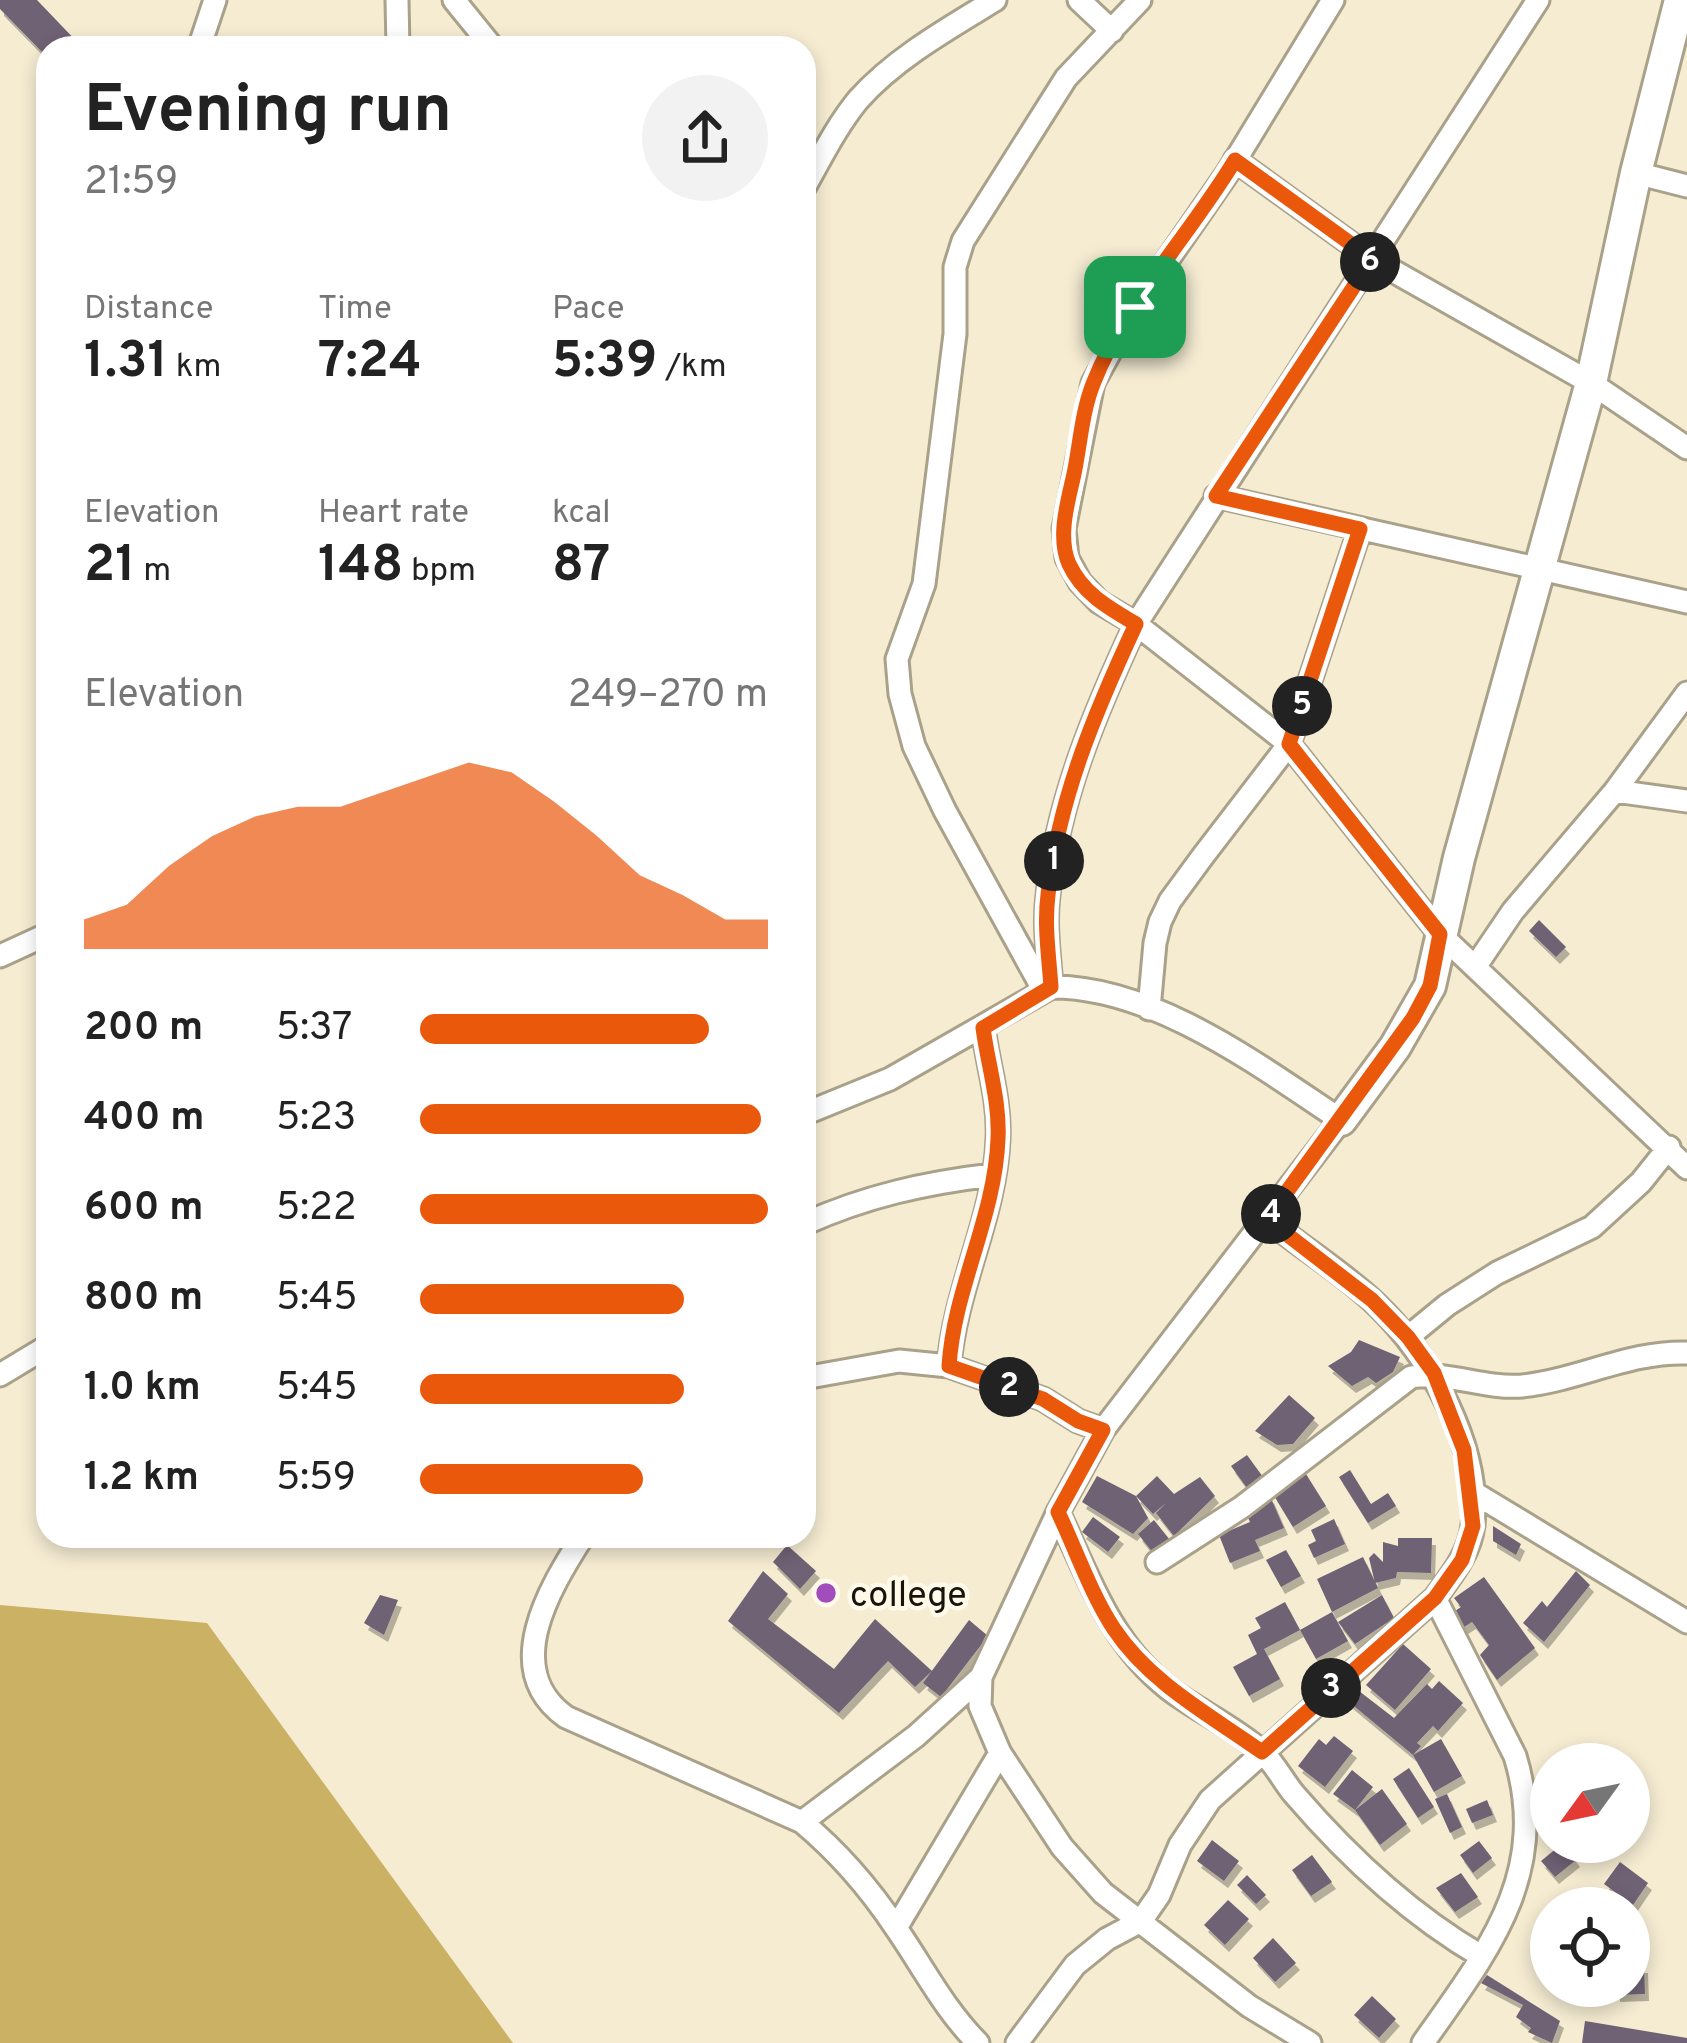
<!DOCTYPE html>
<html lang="en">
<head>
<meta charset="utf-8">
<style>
	body { margin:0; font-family:Overpass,sans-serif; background:#f2f2f2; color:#222; height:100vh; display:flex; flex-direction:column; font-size:45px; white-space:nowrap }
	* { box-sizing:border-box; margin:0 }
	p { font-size:39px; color:#767676 }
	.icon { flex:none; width:66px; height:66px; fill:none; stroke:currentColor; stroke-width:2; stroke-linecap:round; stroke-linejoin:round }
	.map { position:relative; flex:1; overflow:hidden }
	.panel { position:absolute; left:36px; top:36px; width:780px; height:1512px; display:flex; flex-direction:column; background:#fff; border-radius:36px; box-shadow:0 6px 18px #0003 }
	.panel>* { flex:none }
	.needle { width:78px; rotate:237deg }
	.fabs { position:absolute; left:1530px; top:1743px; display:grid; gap:24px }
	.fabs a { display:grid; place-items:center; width:120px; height:120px; border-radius:50%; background:#fff; box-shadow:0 6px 18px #0003; font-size:60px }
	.pin { position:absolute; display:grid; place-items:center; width:102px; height:102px; color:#fff; margin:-51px; border-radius:24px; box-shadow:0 6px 18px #0006 }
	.km { position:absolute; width:60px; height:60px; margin:-30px; border-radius:50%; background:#222; color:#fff; font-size:33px; line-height:60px; text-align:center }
	.round { display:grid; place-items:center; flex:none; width:126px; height:126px; border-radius:63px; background:#f2f2f2 }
	.head { display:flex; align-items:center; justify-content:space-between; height:204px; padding:0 48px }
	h1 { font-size:66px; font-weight:700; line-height:90px }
	.stats { display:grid; grid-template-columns:repeat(3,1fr); gap:18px; height:204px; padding:12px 48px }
	.stats div { display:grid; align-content:center }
	.stats b { font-size:51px; font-weight:700 }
	.stats small { font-size:33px; font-weight:400 }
	.stats p { font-size:33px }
	.chart { height:336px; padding:24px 48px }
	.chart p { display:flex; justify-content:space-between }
	.chart svg { width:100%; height:216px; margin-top:12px; fill:#ea580c; opacity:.7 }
	ul { padding:0 48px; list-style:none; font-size:39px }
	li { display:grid; grid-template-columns:192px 144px 1fr; align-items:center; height:90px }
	li i { height:30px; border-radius:15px; background:#ea580c }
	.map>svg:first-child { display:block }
	.forest { fill:#cab164 }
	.building { fill:#706275; filter:url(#shadow) }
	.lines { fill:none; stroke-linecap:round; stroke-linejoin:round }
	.street-casing { stroke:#a9a189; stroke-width:27 }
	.secondary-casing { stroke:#a9a189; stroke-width:36 }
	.street { stroke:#fff; stroke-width:21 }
	.secondary { stroke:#fff; stroke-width:30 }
	.route-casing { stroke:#fff; stroke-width:24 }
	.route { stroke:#ea580c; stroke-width:15 }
	.poi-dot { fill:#a14dbc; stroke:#fff9ea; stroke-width:4.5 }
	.labels { text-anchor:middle; stroke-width:9; stroke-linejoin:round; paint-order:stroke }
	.poi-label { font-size:36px; fill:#17140b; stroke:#fff9ea; text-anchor:start }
</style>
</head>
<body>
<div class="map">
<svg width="1687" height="2043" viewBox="0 0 1687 2043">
	<defs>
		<filter id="shadow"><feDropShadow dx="4" dy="7" stdDeviation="0" flood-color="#0004"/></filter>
	</defs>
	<rect width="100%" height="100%" fill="#f5ecd2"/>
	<path class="forest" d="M0,1605L207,1623L513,2043H0Z"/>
	<path class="building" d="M0,0H37L80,45L48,48V58L0,9Z
		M1539,920L1566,947L1556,957L1529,931Z
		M1359,1340L1400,1357L1393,1372L1376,1383L1368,1377L1352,1386L1328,1366L1351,1352Z
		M1289,1395L1315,1418L1293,1444L1277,1445L1255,1431Z
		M1247,1455L1263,1477L1247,1488L1231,1466Z
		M1350,1470L1371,1504L1388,1493L1396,1506L1368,1523L1339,1477Z
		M1306,1474L1326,1506L1293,1527L1273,1494Z
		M1097,1476L1136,1496L1148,1518L1133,1534L1082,1502Z
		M1157,1476L1174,1494L1200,1477L1215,1496L1174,1536L1156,1513L1166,1503L1153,1514L1136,1496Z
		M1270,1496L1284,1528L1255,1540L1260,1551L1230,1563L1219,1535L1250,1522L1244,1509Z
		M1093,1517L1120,1537L1108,1552L1082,1532Z
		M1334,1519L1345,1544L1314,1558L1308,1545L1316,1541L1311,1530Z
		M1154,1520L1170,1540L1154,1554L1138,1534Z
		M1493,1526L1521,1544L1516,1555L1493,1541Z
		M1398,1538H1432L1431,1573L1397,1572L1396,1578L1375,1583L1369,1558L1374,1553L1383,1562V1542L1398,1546Z
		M787,1545L816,1571L800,1589L773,1562Z
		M1286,1550L1301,1576L1281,1587L1266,1560Z
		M1363,1557L1378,1588L1332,1612L1317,1579Z
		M763,1571L788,1594L768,1619L834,1669L875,1619L932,1671L915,1687L888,1661L839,1713L728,1621Z
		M1576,1571L1590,1585L1544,1642L1523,1623L1542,1601L1547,1607Z
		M1484,1577L1535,1648L1497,1680L1480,1655L1489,1645L1472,1622L1461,1629L1452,1613L1461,1607L1454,1598Z
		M380,1595L398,1600L384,1635L364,1623Z
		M1382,1595L1394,1618L1355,1644L1338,1622Z
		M1285,1602L1300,1630L1264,1649L1280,1679L1249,1696L1233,1667L1257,1654L1248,1635L1261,1628L1255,1618Z
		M1332,1612L1348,1641L1316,1659L1300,1630Z
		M969,1620L988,1636L941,1697L923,1683Z
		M1403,1644L1431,1669L1395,1710L1366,1685Z
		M1346,1681L1394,1718L1427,1684L1432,1689L1439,1681L1463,1703L1438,1731L1433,1726L1417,1743L1421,1746L1413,1755L1337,1692Z
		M1334,1736L1353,1751L1325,1787L1298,1766L1319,1739L1326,1745Z
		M1441,1739L1462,1776L1434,1792L1413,1755Z
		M1409,1768L1434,1807L1418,1818L1393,1779Z
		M1352,1770L1373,1787L1355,1810L1333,1794Z
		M1382,1789L1407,1824L1380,1845L1355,1810Z
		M1447,1794L1462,1827L1450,1833L1435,1799Z
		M1487,1800L1493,1815L1472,1823L1466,1809Z
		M1212,1840L1239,1861L1224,1881L1197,1861Z
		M1479,1841L1492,1858L1473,1873L1460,1855Z
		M1563,1843L1576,1860L1555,1877L1541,1861Z
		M1312,1855L1332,1882L1311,1896L1292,1870Z
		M1620,1862L1648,1883L1633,1905L1604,1884Z
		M1461,1873L1478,1897L1455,1912L1436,1888Z
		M1247,1875L1266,1895L1256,1904L1237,1885Z
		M1228,1900L1249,1919L1225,1945L1204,1925Z
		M1273,1938L1296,1963L1275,1982L1253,1958Z
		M1629,1966H1644L1645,1994L1616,1995V1986H1629Z
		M1487,1975L1560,2021L1552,2043L1528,2032L1531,2028L1516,2017L1523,2005L1481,1983Z
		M1372,1996L1396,2019L1379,2038L1354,2015Z
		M1585,2021L1687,2038V2043H1582Z"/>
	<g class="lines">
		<g class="street-casing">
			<path id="street" d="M397,0L398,48
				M454,0L493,48
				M1079,0L1112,31
				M1333,0L1227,174L1135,307L1093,383L1064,529L1067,558L1080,582L1099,602L1136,624L1289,744L1440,934L1687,1168
				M199,48L215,0
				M1235,160L1372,259L1591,383L1687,448
				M1636,173L1687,186
				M804,188C821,158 836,127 858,100C894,59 949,28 995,0
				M1216,496L1687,602
				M1615,791L1687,801
				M0,956L48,934
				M1475,967L1513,911L1615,791L1687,693
				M1051,987C1049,957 1044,925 1048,895C1058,799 1096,710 1136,624L1538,0
				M1044,991L945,811L914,746L900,694L897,659L924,584L955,334V267L963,241L1066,78L1140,0
				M1149,1009L1155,943L1160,922L1170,901L1203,856L1289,744L1360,529
				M804,1114L890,1079L1051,987C1153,986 1258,1065 1341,1120L1103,1430L1058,1512L981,1677L980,1706L1000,1753L1062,1847L1103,1893L1249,2006L1310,2043
				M804,1224C866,1196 925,1183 992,1175
				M1408,1337L1447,1305L1497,1273L1592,1227L1641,1182L1669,1147
				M949,1366C955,1288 995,1217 998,1139C1000,1102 988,1065 983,1028
				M0,1375L48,1346
				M804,1378L899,1361L949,1366L1043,1399L1078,1421L1103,1430
				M1471,1491L1687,1622
				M1058,1512C1088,1576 1111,1644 1169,1689C1198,1711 1233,1726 1261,1751C1274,1762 1283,1781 1294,1794C1349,1858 1409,1914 1481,1956
				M583,1536C549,1589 500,1670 566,1717L802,1822C838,1852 870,1889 896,1928C923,1967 944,2009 978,2043
				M1157,1562L1242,1507L1411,1377C1448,1371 1484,1389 1522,1386C1579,1380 1630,1351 1687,1353
				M802,1822L916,1736L981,1677
				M896,1928L1000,1753
				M1017,2043L1075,1965L1107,1939L1141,1921L1159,1895L1180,1845L1210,1800L1435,1598C1451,1576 1470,1553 1473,1525C1481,1447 1430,1356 1376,1304C1344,1273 1302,1248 1267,1219
				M1423,2043C1487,1952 1551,1874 1515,1756L1435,1598"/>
		</g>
		<g class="secondary-casing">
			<path id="secondary" d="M1341,1120L1395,1047L1430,986L1459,858L1591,383L1636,173L1680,0"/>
		</g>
		<use href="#street" class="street"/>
		<use href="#secondary" class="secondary"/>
	</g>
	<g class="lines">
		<g class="route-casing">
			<path id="route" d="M1235,160L1372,259L1216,496L1360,529L1289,744L1440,934L1430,986L1413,1018L1267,1219L1372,1300L1408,1337L1434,1373L1464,1450L1473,1526L1462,1560L1435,1598L1262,1752C1210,1715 1150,1683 1114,1629C1091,1594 1076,1550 1058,1512L1103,1430L1078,1421L1043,1399L949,1366C954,1288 995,1217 998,1139C1000,1102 988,1065 983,1028L1051,987C1049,957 1044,925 1048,895C1058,799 1096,710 1136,624C1109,608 1083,594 1069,564C1057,537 1068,501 1074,474C1080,445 1082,412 1093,384C1125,302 1190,235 1235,160Z"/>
		</g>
		<use href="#route" class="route"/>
	</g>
	<circle class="poi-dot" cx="826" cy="1593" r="12"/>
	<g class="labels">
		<g class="poi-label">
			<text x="850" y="1606">college</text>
		</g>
	</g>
</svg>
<div class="fabs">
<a><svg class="needle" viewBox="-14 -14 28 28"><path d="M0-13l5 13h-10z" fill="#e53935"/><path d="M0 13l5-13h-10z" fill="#767676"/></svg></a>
<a><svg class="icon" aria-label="locate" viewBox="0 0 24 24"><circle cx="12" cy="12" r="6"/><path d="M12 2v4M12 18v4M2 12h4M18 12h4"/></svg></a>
</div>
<div class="pin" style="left:1135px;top:307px;background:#1e9e55"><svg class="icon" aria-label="arrive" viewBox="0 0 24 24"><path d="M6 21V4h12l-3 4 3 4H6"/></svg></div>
<b class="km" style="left:1054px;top:861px">1</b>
<b class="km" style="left:1009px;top:1387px">2</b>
<b class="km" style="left:1331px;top:1688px">3</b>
<b class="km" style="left:1271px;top:1214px">4</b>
<b class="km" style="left:1302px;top:706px">5</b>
<b class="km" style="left:1370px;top:262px">6</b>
<section class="panel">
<div class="head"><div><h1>Evening run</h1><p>21:59</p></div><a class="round"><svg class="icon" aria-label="share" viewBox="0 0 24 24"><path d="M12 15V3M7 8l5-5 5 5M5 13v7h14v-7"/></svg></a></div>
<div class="stats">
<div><p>Distance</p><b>1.31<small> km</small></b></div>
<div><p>Time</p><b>7:24</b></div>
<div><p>Pace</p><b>5:39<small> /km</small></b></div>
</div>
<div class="stats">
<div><p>Elevation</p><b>21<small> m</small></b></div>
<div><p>Heart rate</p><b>148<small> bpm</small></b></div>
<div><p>kcal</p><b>87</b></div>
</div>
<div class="chart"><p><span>Elevation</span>249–270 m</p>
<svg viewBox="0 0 160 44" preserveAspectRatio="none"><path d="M0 44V38L10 35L20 27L30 21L40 17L50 15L60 15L70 12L80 9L90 6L100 8L110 14L120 21L130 29L140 33L150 38L160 38V44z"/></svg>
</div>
<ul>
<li><b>200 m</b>5:37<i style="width:83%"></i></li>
<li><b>400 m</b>5:23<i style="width:98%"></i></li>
<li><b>600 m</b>5:22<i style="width:100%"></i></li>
<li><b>800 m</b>5:45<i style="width:76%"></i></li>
<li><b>1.0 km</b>5:45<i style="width:76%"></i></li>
<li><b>1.2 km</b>5:59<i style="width:64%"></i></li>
</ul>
</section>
</div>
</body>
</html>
